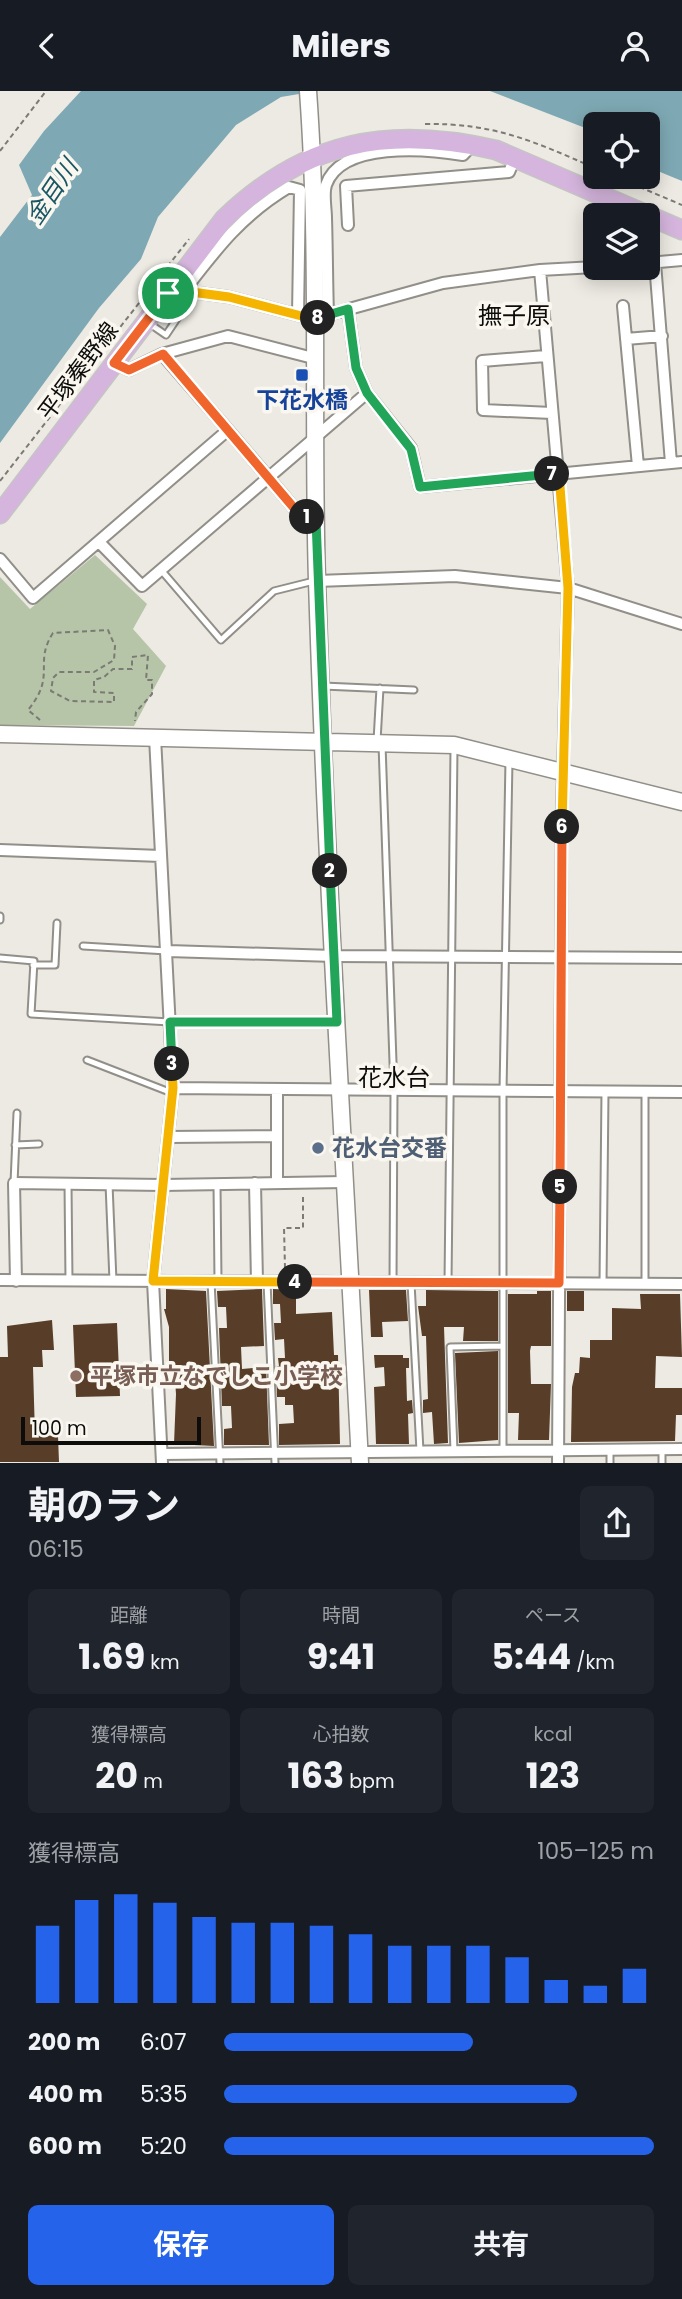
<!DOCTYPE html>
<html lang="ja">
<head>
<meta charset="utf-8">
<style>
	body { margin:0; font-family:Poppins,"Noto Sans JP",sans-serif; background:#20242c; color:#f1f3f6; height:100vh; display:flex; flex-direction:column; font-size:26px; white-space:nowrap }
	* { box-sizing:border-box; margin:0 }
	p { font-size:23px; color:#9ea1a6 }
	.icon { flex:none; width:38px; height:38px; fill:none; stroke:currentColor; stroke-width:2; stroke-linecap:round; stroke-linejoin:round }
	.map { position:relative; height:1372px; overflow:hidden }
	.sheet { display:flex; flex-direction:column; background:#171b24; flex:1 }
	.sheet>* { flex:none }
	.fabs { position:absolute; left:583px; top:21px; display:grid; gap:14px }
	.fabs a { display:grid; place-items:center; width:77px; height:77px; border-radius:10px; background:#171b24; box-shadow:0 4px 18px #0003; font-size:35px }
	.scale { position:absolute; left:21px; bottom:18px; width:180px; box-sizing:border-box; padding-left:7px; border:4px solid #0d0c0a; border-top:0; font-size:19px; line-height:24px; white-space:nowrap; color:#0d0c0a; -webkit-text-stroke:5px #f9f7ef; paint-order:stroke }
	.pin { position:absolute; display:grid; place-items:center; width:60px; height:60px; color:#fff; margin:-30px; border:4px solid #fff; border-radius:50%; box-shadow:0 2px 7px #0007 }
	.km { position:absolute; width:35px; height:35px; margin:-18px; border-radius:50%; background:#222; color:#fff; font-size:19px; line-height:35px; text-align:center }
	.round { display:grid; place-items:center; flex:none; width:74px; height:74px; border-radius:10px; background:#20242c }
	.summary { display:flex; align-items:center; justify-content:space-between; height:119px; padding:0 28px }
	h1 { font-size:38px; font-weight:700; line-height:52px }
	.stats { display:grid; grid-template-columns:repeat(3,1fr); gap:10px; height:119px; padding:7px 28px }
	.stats div { display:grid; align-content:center; border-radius:10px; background:#20242c; text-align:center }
	.stats b { font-size:35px; font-weight:700 }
	.stats small { font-size:19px; font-weight:400 }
	.stats p { font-size:19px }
	.chart { height:196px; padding:14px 28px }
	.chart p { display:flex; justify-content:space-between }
	.chart svg { width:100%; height:126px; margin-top:7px; stroke:#2563eb; stroke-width:6 }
	.primary-button { display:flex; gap:14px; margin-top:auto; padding:14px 28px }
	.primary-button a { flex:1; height:80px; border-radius:10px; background:#2563eb; color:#fff; font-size:28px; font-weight:700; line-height:80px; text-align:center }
	.primary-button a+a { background:#20242c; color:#f1f3f6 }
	ul { padding:0 28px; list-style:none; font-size:23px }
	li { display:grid; grid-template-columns:112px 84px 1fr; align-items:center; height:52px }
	li i { height:18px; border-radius:9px; background:#2563eb }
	header { display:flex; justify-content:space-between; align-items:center; height:91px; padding:0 28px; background:#171b24; font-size:32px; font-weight:700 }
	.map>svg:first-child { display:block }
	.green { fill:#b6c5a7 }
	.water { fill:#7ea9b4 }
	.building { fill:#583e29 }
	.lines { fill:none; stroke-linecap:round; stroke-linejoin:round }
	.lane-casing { stroke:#918f88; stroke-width:9 }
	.street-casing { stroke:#918f88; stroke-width:14 }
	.secondary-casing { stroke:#918f88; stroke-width:19 }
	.primary-casing { stroke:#c5c5c4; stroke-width:21 }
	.path { stroke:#7b7a75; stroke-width:2; stroke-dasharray:5 3.5; stroke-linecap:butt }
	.lane { stroke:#fff; stroke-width:5 }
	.street { stroke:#fff; stroke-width:10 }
	.secondary { stroke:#fff; stroke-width:16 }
	.primary { stroke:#d5b5dd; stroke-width:18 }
	.split-1-casing { stroke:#fff; stroke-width:14 }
	.split-2-casing { stroke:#fff; stroke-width:14 }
	.split-3-casing { stroke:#fff; stroke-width:14 }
	.split-4-casing { stroke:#fff; stroke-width:14 }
	.split-5-casing { stroke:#fff; stroke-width:14 }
	.split-6-casing { stroke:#fff; stroke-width:14 }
	.split-7-casing { stroke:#fff; stroke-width:14 }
	.split-8-casing { stroke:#fff; stroke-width:14 }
	.split-9-casing { stroke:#fff; stroke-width:14 }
	.split-1 { stroke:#f0652b; stroke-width:9 }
	.split-2 { stroke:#22a559; stroke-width:9 }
	.split-3 { stroke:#22a559; stroke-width:9 }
	.split-4 { stroke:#f5b400; stroke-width:9 }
	.split-5 { stroke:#f0652b; stroke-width:9 }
	.split-6 { stroke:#f0652b; stroke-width:9 }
	.split-7 { stroke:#f5b400; stroke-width:9 }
	.split-8 { stroke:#22a559; stroke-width:9 }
	.split-9 { stroke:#f5b400; stroke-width:9 }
	.transit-dot { fill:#1a4fb4; stroke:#f9f7ef; stroke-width:2.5 }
	.service-dot { fill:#5c6f8a; stroke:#f9f7ef; stroke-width:2.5 }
	.education-dot { fill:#8d6e63; stroke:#f9f7ef; stroke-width:2.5 }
	.labels { text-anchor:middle; stroke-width:7; stroke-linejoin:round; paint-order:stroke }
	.street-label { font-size:23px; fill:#0d0c0a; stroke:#f9f7ef }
	.transit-label { font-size:23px; font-weight:bold; fill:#164399; stroke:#f9f7ef }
	.service-label { font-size:23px; font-weight:bold; fill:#4e5e75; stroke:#f9f7ef; text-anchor:start }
	.education-label { font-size:23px; font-weight:bold; fill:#785e54; stroke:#f9f7ef; text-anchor:start }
	.water-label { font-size:24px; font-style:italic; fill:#1a5663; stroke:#f9f7ef }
	.neighbourhood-label { font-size:24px; fill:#0d0c0a; stroke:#f9f7ef }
</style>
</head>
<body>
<header><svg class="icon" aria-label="back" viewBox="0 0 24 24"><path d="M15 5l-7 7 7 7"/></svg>Milers<svg class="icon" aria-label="person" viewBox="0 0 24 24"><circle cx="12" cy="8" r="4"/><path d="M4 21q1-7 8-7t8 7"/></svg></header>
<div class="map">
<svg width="682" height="1372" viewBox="0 0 682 1372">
	<rect width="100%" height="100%" fill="#eceae2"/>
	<path class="green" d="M95,464L147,513L133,538L166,575L134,635L0,634V486L30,518Z"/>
	<path class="water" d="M81,0H317L281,6L236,34L158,126L141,168L99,217L0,352V146L32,104L19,74L44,40Z
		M490,0H682V90L648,76V33H595V54L593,40Z"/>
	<path class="building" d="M166,1198L206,1200L214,1355L174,1353L176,1303L174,1275H169V1236L164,1218H166Z
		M262,1198L264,1255L241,1256L242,1278L266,1276L269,1354H224V1338L232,1337L231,1315H222L219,1237H227L226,1216H218L217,1200Z
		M273,1198L296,1199V1223L332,1221L334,1264H338L340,1353L279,1354V1333L294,1332L293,1314H285V1306H277L276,1276L279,1275L278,1267H285L284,1248L275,1249L274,1232H281L280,1213H273Z
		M369,1199H406L408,1230L382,1231L383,1246H371Z
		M426,1199L498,1200V1250H463L464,1236H444L448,1352L434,1353L432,1321L423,1322V1309L428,1308L426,1245H422L418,1215H426Z
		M537,1200H551V1255H531L530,1260L531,1293H551L549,1349H518L519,1322H508V1203H537Z
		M567,1200H584V1220H567Z
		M640,1203H680L682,1266L656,1265L655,1297H682V1324H676L675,1350L571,1351L572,1296L575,1282H579L580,1266L590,1267V1249H612V1217L641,1218Z
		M52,1229L54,1259H42L43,1276H33L35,1344L58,1345L59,1371H0V1266H8L7,1235Z
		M117,1232L120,1305L76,1306L73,1234Z
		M498,1260V1349L459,1352L455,1262Z
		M374,1264H403V1267H409V1277H406L407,1310L412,1309L413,1322L408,1323L409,1353H376L374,1296L385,1295L384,1276L375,1277Z"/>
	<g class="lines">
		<g class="lane-casing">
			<path id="lane" d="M150,233L166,244L178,226L169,204
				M161,479L221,549L274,500L314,490
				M323,595L414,599
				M377,650L380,597
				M382,653L394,1000L393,1192
				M0,829V825
				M83,855L167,860
				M0,867L34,870L31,923L170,931H334
				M33,874H55L57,832
				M87,969L172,1002
				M645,1001V1193
				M15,1054L39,1053
				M14,1092L17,1022
				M68,1093L69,1190
				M109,1093L113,1190
				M217,1093L218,1190
				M211,1190L220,1372
				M267,1191L275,1372
				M411,1192L420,1360
				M448,1192L454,657
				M603,1193L605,1001
				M503,1359V1000L509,669
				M454,1360L450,1256L503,1255
				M610,1372V1358
				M662,1372V1358"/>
		</g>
		<g class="street-casing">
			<path id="street" d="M348,134L346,95L509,81L515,67
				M648,172L682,169
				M655,172L671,372
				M184,200C217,157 242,124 289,96L300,99L298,224
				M168,202L184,200L229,206L313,228L443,192L540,179
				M623,215L638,375
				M348,218L356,277L367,302L411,357L420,396L682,371
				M328,224C327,192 327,159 326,127C326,118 323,103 326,94C341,50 427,58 463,64L473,53
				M626,248L662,245
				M162,263L228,339
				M546,265L482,270L483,319L552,322
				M114,272L129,279L162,263L228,245L313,267
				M99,451L142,495L367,302
				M0,468L33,507L228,339L300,424L316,429
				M317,490L455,485L568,497L682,533
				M155,646L173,997L153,1190L162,1372
				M0,759L161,765
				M168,860L334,865L682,867
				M173,997L682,1001
				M277,999V1092
				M168,1046L276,1045
				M255,1092L257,1191
				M0,1189L682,1193
				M16,1190L14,1092L163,1094L345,1091
				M162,1363L682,1358
				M558,1372L562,721L568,497L540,179L595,176"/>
		</g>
		<g class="secondary-casing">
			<path id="secondary" d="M308,0C320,163 312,327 317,490C326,784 345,1078 360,1372
				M0,643L454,654L682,711"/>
		</g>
		<g class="primary-casing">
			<path id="primary" d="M0,423L224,128C305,50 388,34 496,59L682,139"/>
		</g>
		<path class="path" d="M425,33C494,32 533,50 595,77
			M0,60L46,0
			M616,86L682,114
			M0,390L189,148
			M40,629L28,619C57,584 33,573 53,542L108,539L115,555L114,569L94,581H59L53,587L51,600L70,610L114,611V602L94,601V589L104,586L113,578H132V566L148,564L146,589H152V603L136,621L135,630
			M285,1177L284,1137H303V1104"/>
		<use href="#lane" class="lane"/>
		<use href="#street" class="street"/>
		<use href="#secondary" class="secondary"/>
		<use href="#primary" class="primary"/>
	</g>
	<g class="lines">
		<g class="split-1-casing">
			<path id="split-1" d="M168,202L114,272L129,279L163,263L300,424L307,426"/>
		</g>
		<g class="split-2-casing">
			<path id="split-2" d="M307,426L316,429L330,780"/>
		</g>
		<g class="split-3-casing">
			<path id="split-3" d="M172,973L170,931H337L330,780"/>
		</g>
		<g class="split-4-casing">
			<path id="split-4" d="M172,973L173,997L153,1190L295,1191"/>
		</g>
		<g class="split-5-casing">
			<path id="split-5" d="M295,1191L559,1192L560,1096"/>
		</g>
		<g class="split-6-casing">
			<path id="split-6" d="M560,1096L562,736"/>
		</g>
		<g class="split-7-casing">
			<path id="split-7" d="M552,383H559L568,497L562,736"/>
		</g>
		<g class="split-8-casing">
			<path id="split-8" d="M318,227L348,218L356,277L367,302L411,358L420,396L552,383"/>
		</g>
		<g class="split-9-casing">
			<path id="split-9" d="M168,202L184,200L229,206L313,228L318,227"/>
		</g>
		<use href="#split-1" class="split-1"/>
		<use href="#split-2" class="split-2"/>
		<use href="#split-3" class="split-3"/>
		<use href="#split-4" class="split-4"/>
		<use href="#split-5" class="split-5"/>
		<use href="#split-6" class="split-6"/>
		<use href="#split-7" class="split-7"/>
		<use href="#split-8" class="split-8"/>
		<use href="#split-9" class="split-9"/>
	</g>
	<rect class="transit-dot" x="295" y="277" width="14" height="14" rx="3.5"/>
	<circle class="service-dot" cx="318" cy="1057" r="7"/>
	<circle class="education-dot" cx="76" cy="1285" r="7"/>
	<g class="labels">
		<g class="street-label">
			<text transform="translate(78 280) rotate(-53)" y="8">平塚秦野線</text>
		</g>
		<g class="transit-label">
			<text x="302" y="317">下花水橋</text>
		</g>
		<g class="service-label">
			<text x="332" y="1065">花水台交番</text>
		</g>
		<g class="education-label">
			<text x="90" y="1293">平塚市立なでしこ小学校</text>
		</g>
		<g class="water-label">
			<text transform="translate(52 101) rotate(-56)" y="8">金目川</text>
		</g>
		<g class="neighbourhood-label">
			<text x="514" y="233">撫子原</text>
			<text x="394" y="995">花水台</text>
		</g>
	</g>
</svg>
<div class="fabs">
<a><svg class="icon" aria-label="locate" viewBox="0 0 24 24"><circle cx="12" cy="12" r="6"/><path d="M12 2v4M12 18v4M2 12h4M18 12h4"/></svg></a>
<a><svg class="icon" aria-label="layers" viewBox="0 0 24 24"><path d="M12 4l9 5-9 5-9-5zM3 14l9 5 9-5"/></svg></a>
</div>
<div class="scale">100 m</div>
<div class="pin" style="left:168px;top:202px;background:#1e9e55"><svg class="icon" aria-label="arrive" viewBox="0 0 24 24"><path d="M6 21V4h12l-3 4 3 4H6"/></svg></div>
<b class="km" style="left:307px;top:426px">1</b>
<b class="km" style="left:330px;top:780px">2</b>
<b class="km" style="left:172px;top:973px">3</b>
<b class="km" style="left:295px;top:1191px">4</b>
<b class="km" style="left:560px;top:1096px">5</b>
<b class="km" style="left:562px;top:736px">6</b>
<b class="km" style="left:552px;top:383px">7</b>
<b class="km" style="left:318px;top:227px">8</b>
</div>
<section class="sheet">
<div class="summary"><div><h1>朝のラン</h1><p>06:15</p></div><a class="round"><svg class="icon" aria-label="share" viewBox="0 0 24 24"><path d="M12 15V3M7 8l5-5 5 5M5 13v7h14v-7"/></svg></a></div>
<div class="stats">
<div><p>距離</p><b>1.69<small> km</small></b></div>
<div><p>時間</p><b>9:41</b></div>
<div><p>ペース</p><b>5:44<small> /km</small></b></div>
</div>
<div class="stats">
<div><p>獲得標高</p><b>20<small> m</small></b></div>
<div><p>心拍数</p><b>163<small> bpm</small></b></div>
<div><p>kcal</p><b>123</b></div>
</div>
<div class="chart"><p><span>獲得標高</span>105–125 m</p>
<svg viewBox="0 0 160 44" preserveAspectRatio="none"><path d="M5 44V17M15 44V8M25 44V6M35 44V9M45 44V14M55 44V16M65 44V16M75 44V17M85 44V20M95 44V24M105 44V24M115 44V24M125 44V28M135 44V36M145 44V38M155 44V32"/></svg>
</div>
<ul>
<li><b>200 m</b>6:07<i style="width:58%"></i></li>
<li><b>400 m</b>5:35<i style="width:82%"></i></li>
<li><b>600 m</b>5:20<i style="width:100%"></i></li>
</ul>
<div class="primary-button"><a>保存</a><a>共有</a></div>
</section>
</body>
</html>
